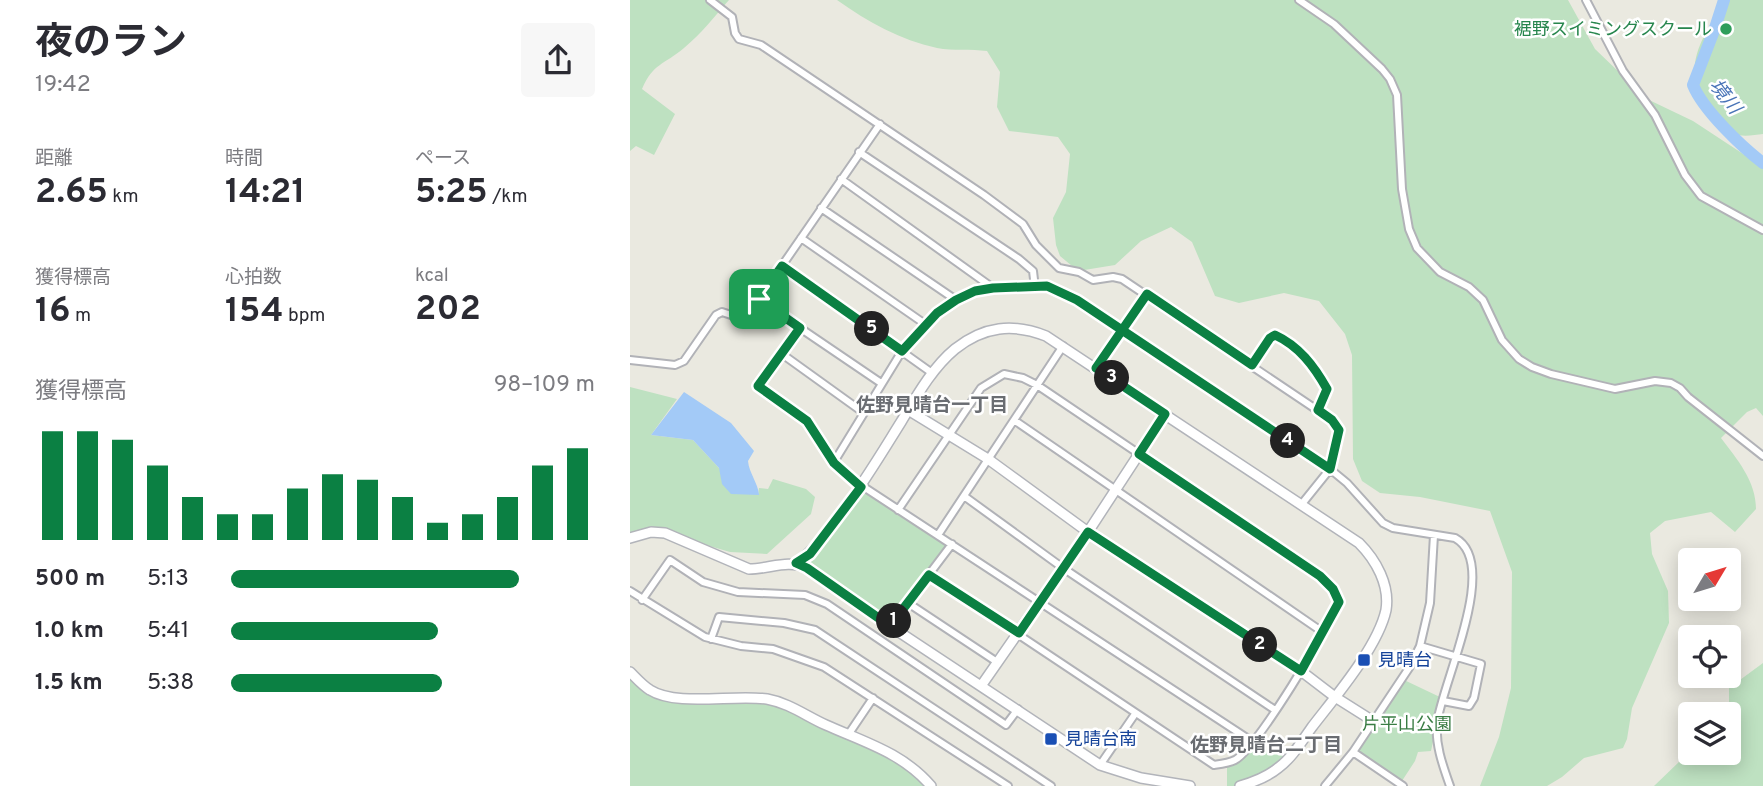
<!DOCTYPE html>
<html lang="ja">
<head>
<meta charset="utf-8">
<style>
	body { margin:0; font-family:Overpass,"Noto Sans JP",sans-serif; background:#f7f7f7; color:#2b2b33; height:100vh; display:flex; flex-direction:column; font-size:26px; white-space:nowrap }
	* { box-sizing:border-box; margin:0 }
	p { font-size:23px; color:#7c7c81 }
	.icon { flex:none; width:38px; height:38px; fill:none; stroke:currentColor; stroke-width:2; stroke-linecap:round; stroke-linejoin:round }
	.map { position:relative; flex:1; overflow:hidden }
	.panel { display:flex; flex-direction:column; background:#fff; width:630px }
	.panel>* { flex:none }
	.needle { width:46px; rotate:52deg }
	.tools { position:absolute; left:1048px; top:548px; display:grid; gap:14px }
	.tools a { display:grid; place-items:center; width:63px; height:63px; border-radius:7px; background:#fff; box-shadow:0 4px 18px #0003; font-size:35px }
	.pin { position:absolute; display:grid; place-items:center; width:60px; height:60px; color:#fff; margin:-30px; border-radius:14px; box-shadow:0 4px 10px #0006 }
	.km { position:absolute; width:35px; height:35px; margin:-18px; border-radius:50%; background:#222; color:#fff; font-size:19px; line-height:35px; text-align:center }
	.round { display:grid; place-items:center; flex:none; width:74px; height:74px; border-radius:7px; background:#f7f7f7 }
	.head { display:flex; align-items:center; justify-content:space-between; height:119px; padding:0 35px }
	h1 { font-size:38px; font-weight:700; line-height:52px }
	.figures { display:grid; grid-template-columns:repeat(3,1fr); gap:10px; height:119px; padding:7px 35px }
	.figures div { display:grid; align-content:center }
	.figures b { font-size:35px; font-weight:700 }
	.figures small { font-size:19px; font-weight:400 }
	.figures p { font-size:19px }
	.chart { height:196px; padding:14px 35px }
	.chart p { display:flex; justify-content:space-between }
	.chart svg { width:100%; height:126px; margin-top:7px; stroke:#0b8043; stroke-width:6 }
	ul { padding:0 35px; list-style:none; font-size:23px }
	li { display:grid; grid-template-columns:112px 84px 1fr; align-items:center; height:52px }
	li i { height:18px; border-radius:9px; background:#0b8043 }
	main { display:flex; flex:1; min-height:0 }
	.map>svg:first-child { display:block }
	.green { fill:#bee1c1 }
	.water { fill:#a3caf7 }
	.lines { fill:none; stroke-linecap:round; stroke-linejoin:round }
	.river { stroke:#a3caf7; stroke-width:12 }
	.street-casing { stroke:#b1b2b7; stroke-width:10 }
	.secondary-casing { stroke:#b2b4ba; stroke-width:12 }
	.street { stroke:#fff; stroke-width:6 }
	.secondary { stroke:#fff; stroke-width:9 }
	.route-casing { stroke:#fff; stroke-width:14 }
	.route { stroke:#0b8043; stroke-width:9 }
	.leisure-dot { fill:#2e9e5b; stroke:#fff; stroke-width:2.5 }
	.transit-dot { fill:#1a4fb4; stroke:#fff; stroke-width:2.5 }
	.labels { text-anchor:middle; stroke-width:5; stroke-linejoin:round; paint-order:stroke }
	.leisure-label { font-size:18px; fill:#27864d; stroke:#fff; text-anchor:end }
	.transit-label { font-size:18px; fill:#164399; stroke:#fff; text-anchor:start }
	.park-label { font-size:18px; fill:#3a7d44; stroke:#fff }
	.water-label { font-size:19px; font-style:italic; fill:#4974b7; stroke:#fff }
	.neighbourhood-label { font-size:19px; font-weight:bold; fill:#6a6d72; stroke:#fff }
</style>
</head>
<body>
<main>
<section class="panel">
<div class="head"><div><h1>夜のラン</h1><p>19:42</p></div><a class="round"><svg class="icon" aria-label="share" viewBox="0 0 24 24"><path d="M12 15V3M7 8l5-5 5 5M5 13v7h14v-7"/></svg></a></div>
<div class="figures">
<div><p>距離</p><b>2.65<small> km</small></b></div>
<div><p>時間</p><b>14:21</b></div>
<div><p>ペース</p><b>5:25<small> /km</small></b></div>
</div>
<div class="figures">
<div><p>獲得標高</p><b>16<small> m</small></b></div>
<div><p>心拍数</p><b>154<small> bpm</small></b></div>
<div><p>kcal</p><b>202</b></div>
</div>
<div class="chart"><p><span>獲得標高</span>98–109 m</p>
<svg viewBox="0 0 160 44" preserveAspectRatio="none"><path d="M5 44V6M15 44V6M25 44V9M35 44V18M45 44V29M55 44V35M65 44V35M75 44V26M85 44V21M95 44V23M105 44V29M115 44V38M125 44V35M135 44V29M145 44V18M155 44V12"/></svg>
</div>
<ul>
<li><b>500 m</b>5:13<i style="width:79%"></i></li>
<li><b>1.0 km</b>5:41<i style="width:57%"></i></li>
<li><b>1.5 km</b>5:38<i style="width:58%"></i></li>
</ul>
</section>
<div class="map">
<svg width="1133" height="786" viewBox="0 0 1133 786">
	<rect width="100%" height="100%" fill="#eae9e0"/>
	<path class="green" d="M0,0H99C84,17 71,34 54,48C34,65 23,63 12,89L45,114L24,155L6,146L0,151Z
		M207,0H938L965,49L1017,99L1063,121L1133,167V416L1126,408L1117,412L1091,438C1107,459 1126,481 1126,509L1105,532L1081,512L1035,521L1020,533L1022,554L1038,591L1039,623L1002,708L997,739L993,748L954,758L932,777L917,786H850L869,737L881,688L882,572L860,511L790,497L750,493L732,481L723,459L722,355L715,334L689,301L654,293L609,303L585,296L562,242L541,227L511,241L485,265L448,271L430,256L426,245L423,218L436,192L440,154L428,137L379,131L367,107L370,72L357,51C341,49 323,51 307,48C270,40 238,22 207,0Z
		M1099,0H1133V134C1120,136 1102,138 1091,128C1079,118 1063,78 1065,63C1069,38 1084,20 1099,0Z
		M0,387L47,399L21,435L63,440L89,468L128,495L129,488L138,489L143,479L176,489L185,497L181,514L137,554L100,552L35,533L0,538Z
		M231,487L322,544L260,626L166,563Z
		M1133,663V786H1024L1050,761L1060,745V752H1099V688Z
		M772,679L812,698L801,751L788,752L785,761L770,784L723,752Z
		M0,680L24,692L53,699L109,697L159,706L271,759L299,786H0Z
		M625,740L658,759L610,786H597V762L606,759Z"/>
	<path class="water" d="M54,392L101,423L124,451L118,461C119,473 128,483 129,495L101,494L92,484L89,468L63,440L21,435Z"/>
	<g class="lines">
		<path class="river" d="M1094,0L1085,28L1063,85C1073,110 1112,147 1133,163"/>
		<g class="street-casing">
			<path id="street" d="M80,0L102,17L105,33L109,39L131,45L354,195L393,224L406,245L429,268L449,272L463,280L483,277L492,279L702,420L709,430L700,469L671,505
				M669,0L704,24L752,69L760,79L767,95L772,189L779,229L787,248L810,272L839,287L853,300L872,340L889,359L902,367L921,374L985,389L1025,381L1041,383L1050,388L1058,397L1133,456
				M956,0L993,71L1025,115L1055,175L1071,196L1133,230
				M229,152L389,259L403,271L405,288
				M211,179L363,288
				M191,208L326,300
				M171,238L295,324
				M152,266L302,373
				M129,299L170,328L128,386L177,421L204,462L217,476L623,742
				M170,328L251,383
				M152,354L234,413
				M0,360L45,365L54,361L86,315L92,312L107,317L112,314L122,301L129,299L250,124
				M622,365L640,339L645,335C669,346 684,366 697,389L688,410
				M466,368L517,294
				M384,420L694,633
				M204,462L272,351L295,324L326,300L345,291L363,288L417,286L447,300L700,469L717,483L753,523L763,528L825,538C871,563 812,683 807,723C805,745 813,766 820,786
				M334,496L433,568L645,710
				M268,510L351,388L374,374L393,378L407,385L690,576L703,589L709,602C698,629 628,747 605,760C599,763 591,764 584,765L299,575
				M308,535L433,346
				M0,591L75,637L111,646L143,649L194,667L378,786
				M12,600L40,560L73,582L108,592L175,595L197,604L376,725L388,709
				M278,603L367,662
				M260,626L322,544
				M81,639L89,617L154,623L185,630L421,786
				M790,646L851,664L844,698L839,706L813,701
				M218,735L243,698
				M723,752L773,786
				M470,765L505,714
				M695,786L723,752L779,668L790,646L800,603L804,535"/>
		</g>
		<g class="secondary-casing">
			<path id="secondary" d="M278,410L358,459L458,532L671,671L705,697L743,721
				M0,538L21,532L35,533L119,569C140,569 157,559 177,568L260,626L470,765L511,778L560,786
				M166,563C184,551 196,534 209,516C232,486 251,454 271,422C286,397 302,368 325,349C354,326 383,323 416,336L729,543C746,560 760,585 756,610C748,647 705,697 682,727C672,741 662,758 648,768C637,777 624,782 610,786
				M0,672C6,678 13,686 20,690C47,707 104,694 137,699C159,703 176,716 196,725C234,742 273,753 301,786
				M351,686L458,532L535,414"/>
		</g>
		<use href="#street" class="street"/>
		<use href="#secondary" class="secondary"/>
	</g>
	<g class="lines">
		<g class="route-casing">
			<path id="route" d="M129,299L170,328L128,386L177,421L204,463L231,487L180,554L166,563L177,568L260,626L299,575L389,633L458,532L671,671L709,602L703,589L690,576L509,454L535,414L466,368L517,294L622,365L640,338L645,335C669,346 684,366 697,389L688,410L702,420L709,430L700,469L447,300L417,286L363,288L345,291L326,300L307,313L272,351L152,266L129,299"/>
		</g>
		<use href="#route" class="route"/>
	</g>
	<circle class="leisure-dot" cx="1096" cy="29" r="7"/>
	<g class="transit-dot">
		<rect x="727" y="653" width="14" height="14" rx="3.5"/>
		<rect x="414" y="732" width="14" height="14" rx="3.5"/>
	</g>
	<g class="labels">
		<g class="leisure-label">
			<text x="1082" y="35">裾野スイミングスクール</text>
		</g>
		<g class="transit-label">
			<text x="748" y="666">見晴台</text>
			<text x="435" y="745">見晴台南</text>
		</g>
		<g class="park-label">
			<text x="777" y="730">片平山公園</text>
		</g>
		<g class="water-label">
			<text transform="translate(1096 96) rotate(52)" y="7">境川</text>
		</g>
		<g class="neighbourhood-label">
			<text x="302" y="411">佐野見晴台一丁目</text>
			<text x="636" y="751">佐野見晴台二丁目</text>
		</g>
	</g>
</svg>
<div class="tools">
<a><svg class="needle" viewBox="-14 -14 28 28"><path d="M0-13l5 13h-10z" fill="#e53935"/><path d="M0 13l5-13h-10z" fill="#7c7c81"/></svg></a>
<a><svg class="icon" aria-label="locate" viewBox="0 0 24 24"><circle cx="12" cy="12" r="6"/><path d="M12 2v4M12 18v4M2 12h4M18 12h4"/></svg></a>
<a><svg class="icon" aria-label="layers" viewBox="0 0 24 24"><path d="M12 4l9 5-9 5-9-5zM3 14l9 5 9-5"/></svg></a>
</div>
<div class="pin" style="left:129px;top:299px;background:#1e9e55"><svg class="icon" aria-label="arrive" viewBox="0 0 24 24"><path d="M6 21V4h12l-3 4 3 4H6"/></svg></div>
<b class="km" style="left:264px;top:621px">1</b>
<b class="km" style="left:630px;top:645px">2</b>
<b class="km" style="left:482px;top:378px">3</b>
<b class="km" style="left:658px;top:441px">4</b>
<b class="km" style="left:242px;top:329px">5</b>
</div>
</main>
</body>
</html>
